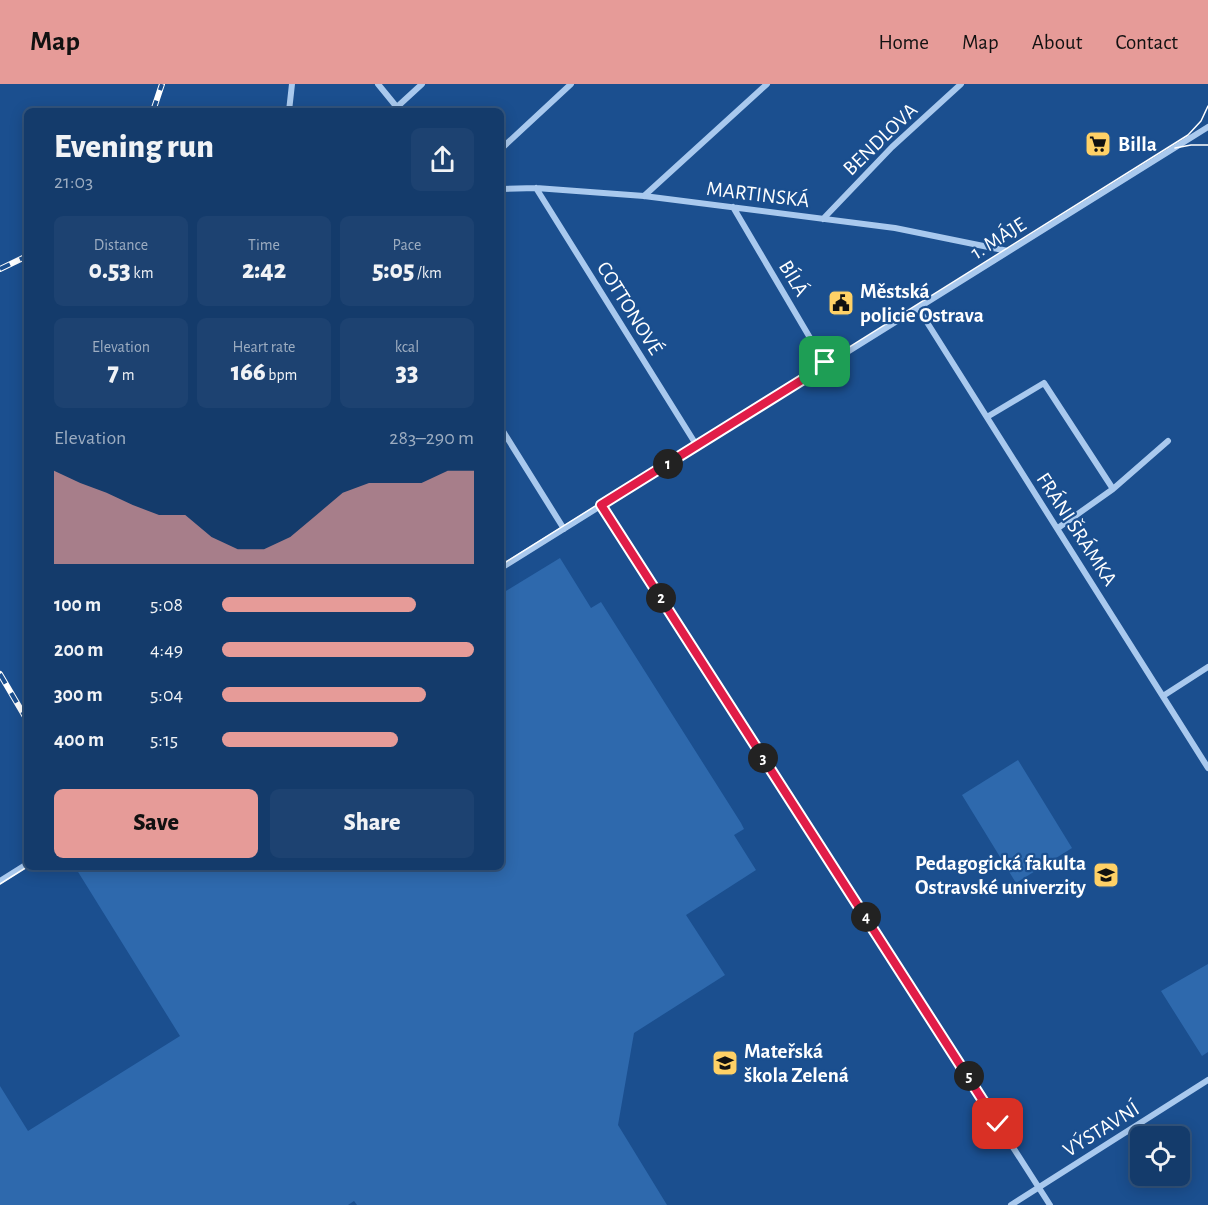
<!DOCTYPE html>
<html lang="en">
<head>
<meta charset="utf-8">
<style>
	body { margin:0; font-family:"Alegreya Sans",sans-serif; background:#1d4271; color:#f1f3f6; height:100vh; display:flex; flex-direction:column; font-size:22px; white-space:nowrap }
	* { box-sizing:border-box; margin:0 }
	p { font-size:20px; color:#9dadc1 }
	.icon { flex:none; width:33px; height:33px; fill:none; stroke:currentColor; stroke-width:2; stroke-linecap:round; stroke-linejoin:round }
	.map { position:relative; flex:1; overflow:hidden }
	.sheet { position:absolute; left:24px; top:24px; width:480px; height:762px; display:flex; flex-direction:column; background:#143b6b; border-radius:9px; box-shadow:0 3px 15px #0003,0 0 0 2px #33557e }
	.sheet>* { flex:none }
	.controls { position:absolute; left:1130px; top:1042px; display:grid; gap:12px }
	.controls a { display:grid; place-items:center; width:60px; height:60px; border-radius:9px; background:#143b6b; box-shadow:0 3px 15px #0003,0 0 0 2px #33557e; font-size:30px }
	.pin { position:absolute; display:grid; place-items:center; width:51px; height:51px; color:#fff; margin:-26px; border-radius:12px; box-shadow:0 3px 9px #0006 }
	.km { position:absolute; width:30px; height:30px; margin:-15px; border-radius:50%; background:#222; color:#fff; font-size:16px; line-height:30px; text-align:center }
	.round { display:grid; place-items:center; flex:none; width:63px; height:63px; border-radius:9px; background:#1d4271 }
	.head { display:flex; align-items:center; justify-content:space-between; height:102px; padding:0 30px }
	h1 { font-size:33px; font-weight:800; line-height:45px }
	.figures { display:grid; grid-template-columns:repeat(3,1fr); gap:9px; height:102px; padding:6px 30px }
	.figures div { display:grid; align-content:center; border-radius:9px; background:#1d4271; text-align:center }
	.figures b { font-size:26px; font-weight:800 }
	.figures small { font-size:16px; font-weight:400 }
	.figures p { font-size:16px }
	.chart { height:168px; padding:12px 30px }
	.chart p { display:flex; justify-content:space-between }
	.chart svg { width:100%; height:108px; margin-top:6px; fill:#e69b98; opacity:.7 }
	.button { display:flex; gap:12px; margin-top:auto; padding:12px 30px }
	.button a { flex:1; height:69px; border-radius:9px; background:#e69b98; color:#111; font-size:24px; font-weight:800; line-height:69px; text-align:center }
	.button a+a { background:#1d4271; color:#f1f3f6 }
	ul { padding:0 30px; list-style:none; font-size:20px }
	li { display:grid; grid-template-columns:96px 72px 1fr; align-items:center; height:45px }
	li i { height:15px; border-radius:8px; background:#e69b98 }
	header { display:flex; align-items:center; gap:36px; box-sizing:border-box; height:84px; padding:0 30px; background:#e69b98; color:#111 }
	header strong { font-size:28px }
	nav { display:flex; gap:33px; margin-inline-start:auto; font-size:21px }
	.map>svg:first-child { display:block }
	.green { fill:#2e69ad }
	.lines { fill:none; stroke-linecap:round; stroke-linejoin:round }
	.street { stroke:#a9c9ee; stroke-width:6 }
	.tram { stroke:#fff; stroke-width:1.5 }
	.rail-casing { stroke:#fff; stroke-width:6 }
	.rail { stroke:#1b4f8f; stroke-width:4; stroke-dasharray:11; stroke-linecap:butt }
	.route-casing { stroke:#fff; stroke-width:12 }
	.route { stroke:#e11d48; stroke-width:8 }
	.labels { text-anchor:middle; stroke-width:4.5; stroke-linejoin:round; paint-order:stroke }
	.street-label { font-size:21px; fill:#fff; stroke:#1b4f8f }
	.poi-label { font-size:21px; font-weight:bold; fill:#fff; stroke:#1b4f8f; text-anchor:start }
</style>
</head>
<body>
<header>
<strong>Map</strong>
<nav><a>Home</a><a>Map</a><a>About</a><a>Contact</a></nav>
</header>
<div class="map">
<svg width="1208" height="1121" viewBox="0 0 1208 1121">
	<rect width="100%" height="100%" fill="#1b4f8f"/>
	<path class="green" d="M560,474L591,524L601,518L741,739L744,745L734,751L756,786L686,831L725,891L634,949L618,1041L667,1121H357L354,1117L348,1121H0V1002L28,1047L180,952L75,783H501V510Z
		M1018,676L1072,764L1016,799L962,711Z
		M1208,880V968L1202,972L1161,907Z"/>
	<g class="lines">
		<path class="street" d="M378,0L400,27
			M397,23L422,0
			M289,27L292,0
			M501,65L571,0
			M536,104L697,362
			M501,105L536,104L644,112L895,144L1008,167
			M644,112L767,0
			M733,123L826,281
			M823,135L892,63L961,0
			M918,224L1208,684
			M987,333L1044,299L1113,405
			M501,344L564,445
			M601,421L1050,1121
			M1058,444L1113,405L1168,357
			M501,484L1208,43
			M1163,612L1208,583
			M0,797L27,780
			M1011,1121L1208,996"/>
		<path class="tram" d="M1175,64L1191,61H1208
			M501,481L1188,51L1201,37L1208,22
			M0,800L27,783"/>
		<g class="rail-casing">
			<path id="rail" d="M153,27L162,0
				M0,185L27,172
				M0,590L27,636"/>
		</g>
		<use href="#rail" class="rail"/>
	</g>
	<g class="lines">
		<g class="route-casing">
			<path id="route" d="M825,278L826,281L601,421L998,1040"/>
		</g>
		<use href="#route" class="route"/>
	</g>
	<defs>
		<g id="supermarket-square" transform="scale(1.35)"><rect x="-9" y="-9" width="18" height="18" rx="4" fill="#ffd166" stroke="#1b4f8f"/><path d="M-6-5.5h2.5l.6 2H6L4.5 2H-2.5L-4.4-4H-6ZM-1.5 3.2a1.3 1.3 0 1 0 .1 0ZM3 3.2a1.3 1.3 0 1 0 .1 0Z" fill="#111"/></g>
		<g id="civic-square" transform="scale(1.35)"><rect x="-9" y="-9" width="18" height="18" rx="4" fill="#ffd166" stroke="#1b4f8f"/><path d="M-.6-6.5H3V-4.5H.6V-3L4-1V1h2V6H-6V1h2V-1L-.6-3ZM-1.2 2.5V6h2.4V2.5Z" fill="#111"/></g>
		<g id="university-square" transform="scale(1.35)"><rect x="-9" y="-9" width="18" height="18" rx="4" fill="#ffd166" stroke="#1b4f8f"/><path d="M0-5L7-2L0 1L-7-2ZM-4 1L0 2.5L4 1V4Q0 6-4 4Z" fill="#111"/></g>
		<g id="school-square" transform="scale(1.35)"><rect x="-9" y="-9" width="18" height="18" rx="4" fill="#ffd166" stroke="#1b4f8f"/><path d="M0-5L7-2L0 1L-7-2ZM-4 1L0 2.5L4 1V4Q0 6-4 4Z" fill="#111"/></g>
	</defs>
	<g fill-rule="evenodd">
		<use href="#supermarket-square" x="1098" y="60"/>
		<use href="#civic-square" x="841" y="219"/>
		<use href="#university-square" x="1106" y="791"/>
		<use href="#school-square" x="725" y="979"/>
	</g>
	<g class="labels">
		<g class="street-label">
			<text transform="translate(880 55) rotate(-44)" y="7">BENDLOVA</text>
			<text transform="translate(758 110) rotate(7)" y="7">MARTINSKÁ</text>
			<text transform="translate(998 154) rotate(-32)" y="7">1. MÁJE</text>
			<text transform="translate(794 194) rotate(59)" y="7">BÍLÁ</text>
			<text transform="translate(630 224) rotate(58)" y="7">COTTONOVÉ</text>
			<text transform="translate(1077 445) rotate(57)" y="7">FRÁNI ŠRÁMKA</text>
			<text transform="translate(1101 1045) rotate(-32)" y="7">VÝSTAVNÍ</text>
		</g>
		<g class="poi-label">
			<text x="1118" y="67">Billa</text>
			<text x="860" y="214">Městská<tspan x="860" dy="24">policie Ostrava</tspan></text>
			<text x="1086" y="786" text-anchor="end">Pedagogická fakulta<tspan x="1086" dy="24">Ostravské univerzity</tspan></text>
			<text x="744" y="974">Mateřská<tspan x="744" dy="24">škola Zelená</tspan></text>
		</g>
	</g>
</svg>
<div class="controls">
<a><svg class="icon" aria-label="locate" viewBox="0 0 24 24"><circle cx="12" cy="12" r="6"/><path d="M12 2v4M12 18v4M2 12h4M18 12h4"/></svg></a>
</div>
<div class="pin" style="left:825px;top:278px;background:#1e9e55"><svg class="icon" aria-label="arrive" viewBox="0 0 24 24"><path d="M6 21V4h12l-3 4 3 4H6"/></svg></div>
<div class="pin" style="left:998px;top:1040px;background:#d93025"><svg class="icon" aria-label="check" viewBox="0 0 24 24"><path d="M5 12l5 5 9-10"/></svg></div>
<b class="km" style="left:668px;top:380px">1</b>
<b class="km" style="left:661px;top:514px">2</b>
<b class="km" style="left:763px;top:674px">3</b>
<b class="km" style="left:866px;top:833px">4</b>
<b class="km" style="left:969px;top:992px">5</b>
<section class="sheet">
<div class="head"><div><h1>Evening run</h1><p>21:03</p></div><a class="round"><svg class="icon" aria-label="share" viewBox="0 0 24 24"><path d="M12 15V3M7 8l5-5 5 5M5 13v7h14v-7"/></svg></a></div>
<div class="figures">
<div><p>Distance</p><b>0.53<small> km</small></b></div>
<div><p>Time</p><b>2:42</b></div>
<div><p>Pace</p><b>5:05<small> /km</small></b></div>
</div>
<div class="figures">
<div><p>Elevation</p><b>7<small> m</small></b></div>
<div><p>Heart rate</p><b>166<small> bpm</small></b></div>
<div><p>kcal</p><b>33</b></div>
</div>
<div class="chart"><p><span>Elevation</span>283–290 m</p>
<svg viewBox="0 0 160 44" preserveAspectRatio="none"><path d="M0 44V6L10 11L20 15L30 20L40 24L50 24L60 33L70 38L80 38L90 33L100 24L110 15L120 11L130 11L140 11L150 6L160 6V44z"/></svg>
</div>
<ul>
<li><b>100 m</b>5:08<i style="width:77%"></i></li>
<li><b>200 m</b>4:49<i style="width:100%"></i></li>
<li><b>300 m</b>5:04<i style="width:81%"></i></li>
<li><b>400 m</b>5:15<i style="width:70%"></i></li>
</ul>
<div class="button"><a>Save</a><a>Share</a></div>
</section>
</div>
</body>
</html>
